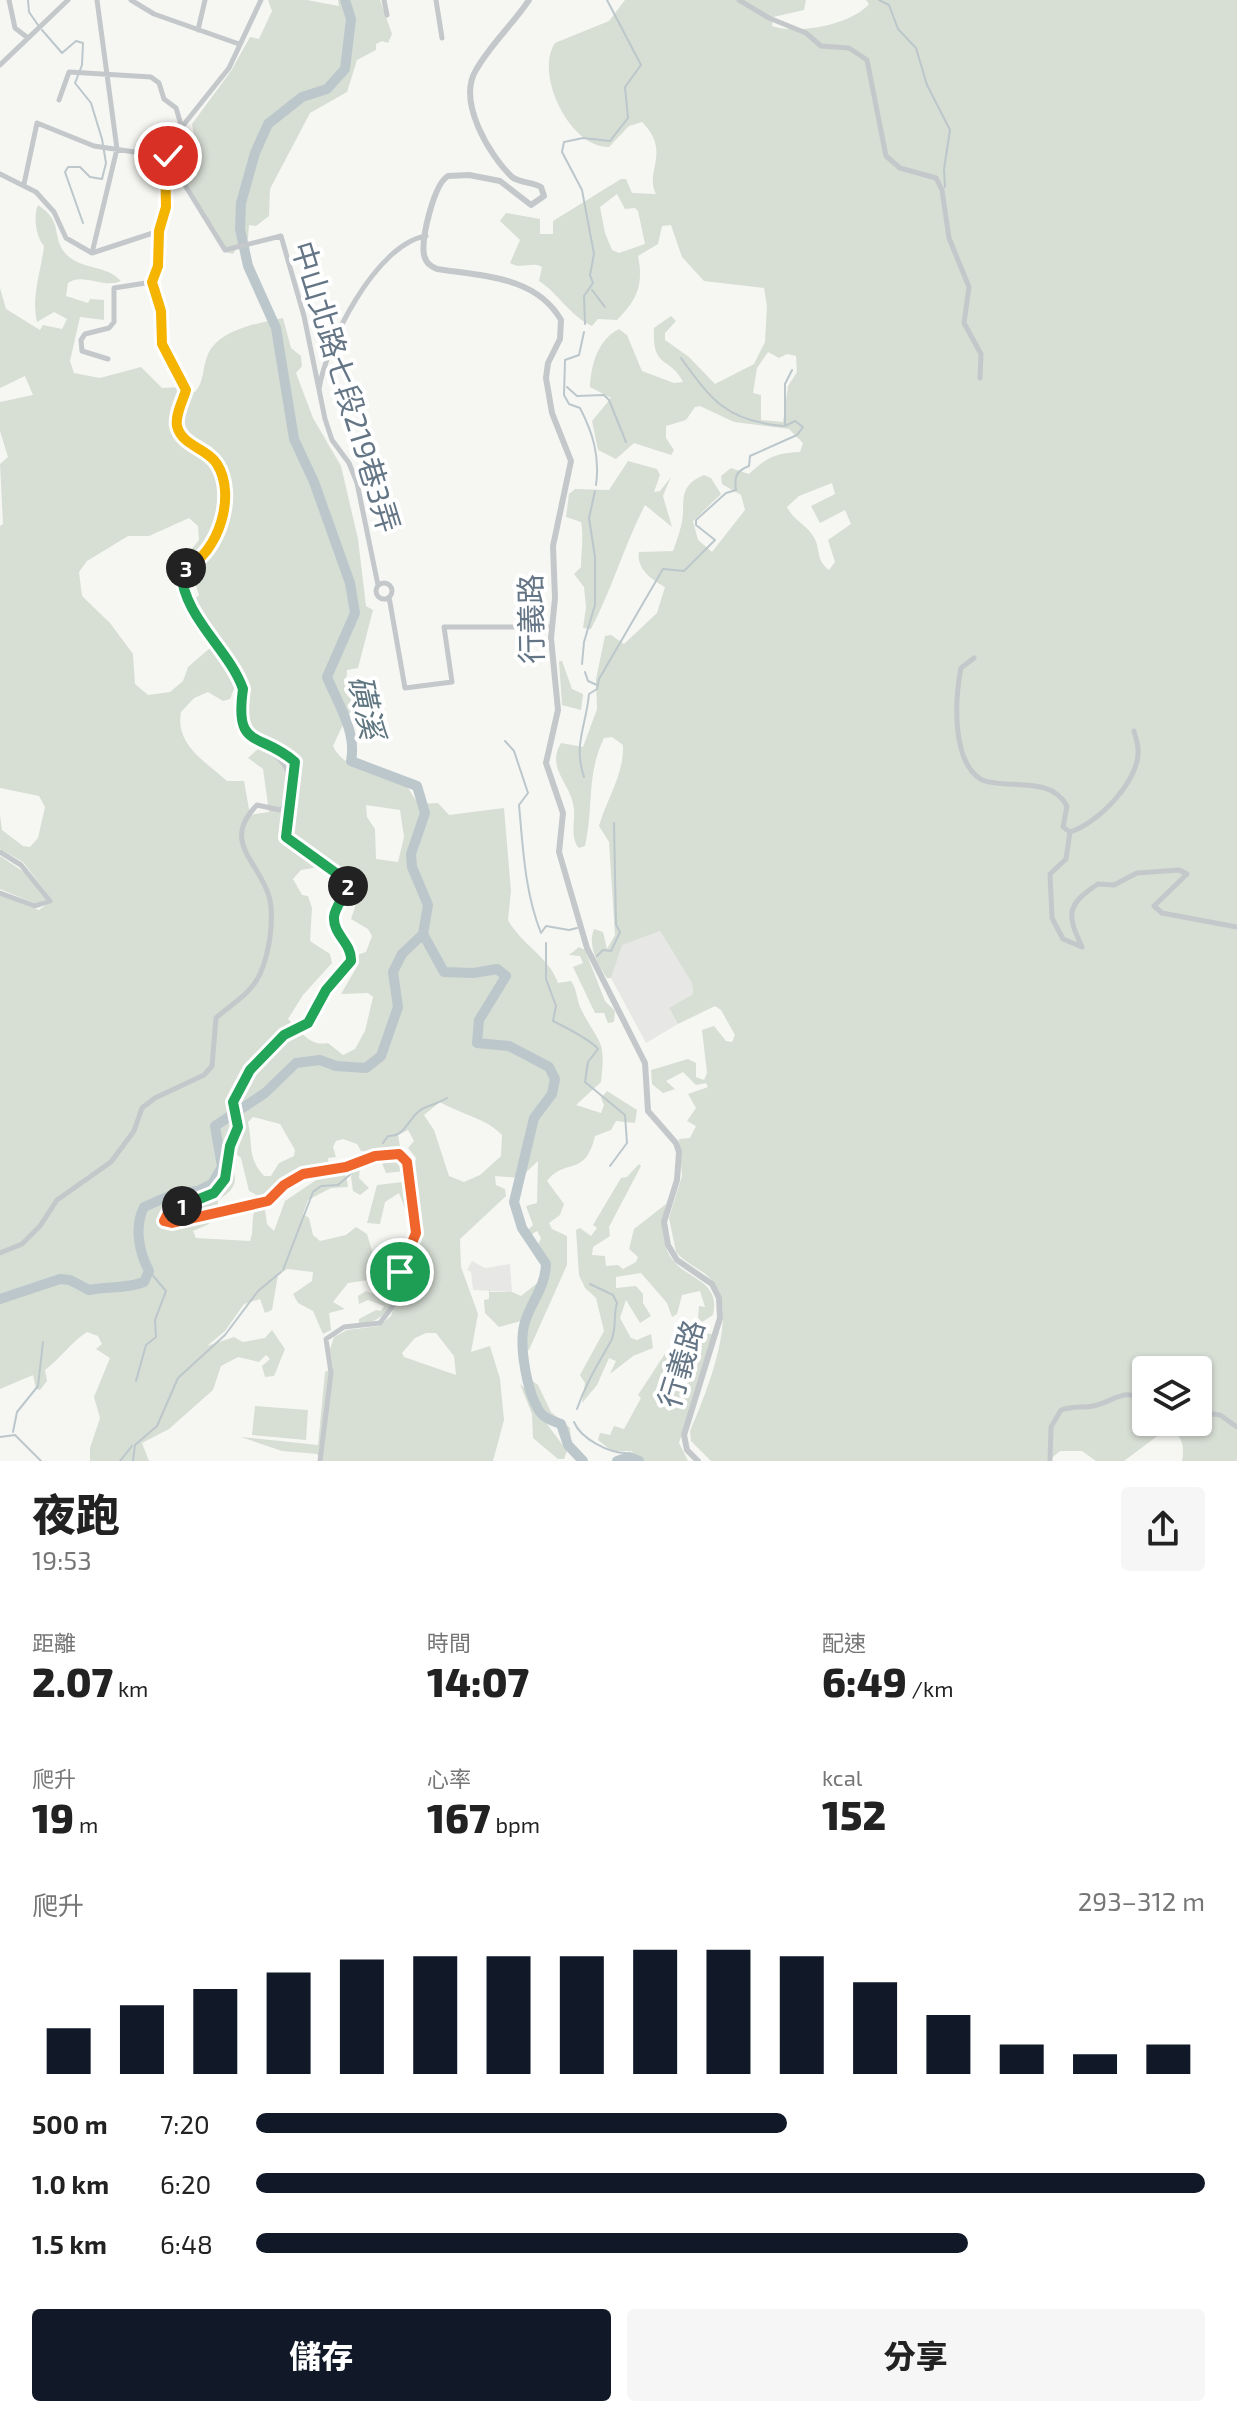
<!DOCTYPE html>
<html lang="zh-TW">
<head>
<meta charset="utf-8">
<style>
	body { margin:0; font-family:"Exo 2","Noto Sans TC",sans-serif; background:#f6f6f6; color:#222; height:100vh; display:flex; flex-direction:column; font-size:30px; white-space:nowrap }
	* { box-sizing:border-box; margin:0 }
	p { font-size:26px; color:#767676 }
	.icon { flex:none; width:44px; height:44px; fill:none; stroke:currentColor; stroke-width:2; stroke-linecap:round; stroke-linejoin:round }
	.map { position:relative; height:1461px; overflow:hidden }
	.sheet { display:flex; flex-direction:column; background:#fff; flex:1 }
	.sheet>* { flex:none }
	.controls { position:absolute; left:1132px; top:1356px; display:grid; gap:16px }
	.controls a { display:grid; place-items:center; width:80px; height:80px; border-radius:8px; background:#fff; box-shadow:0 2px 6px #0004; font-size:40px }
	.pin { position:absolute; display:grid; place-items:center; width:68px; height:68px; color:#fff; margin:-34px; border:4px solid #fff; border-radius:50%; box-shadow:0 2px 8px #0007 }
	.km { position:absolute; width:40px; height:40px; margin:-20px; border-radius:50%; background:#222; color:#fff; font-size:22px; line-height:40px; text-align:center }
	.round { display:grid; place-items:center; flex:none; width:84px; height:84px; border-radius:8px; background:#f6f6f6 }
	.head { display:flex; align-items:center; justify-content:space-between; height:136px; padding:0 32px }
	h1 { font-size:44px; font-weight:800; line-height:60px }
	.metrics { display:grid; grid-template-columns:repeat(3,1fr); gap:12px; height:136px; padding:8px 32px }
	.metrics div { display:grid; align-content:center }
	.metrics b { font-size:40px; font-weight:800 }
	.metrics small { font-size:22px; font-weight:400 }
	.metrics p { font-size:22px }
	.chart { height:224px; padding:16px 32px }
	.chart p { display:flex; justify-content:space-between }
	.chart svg { width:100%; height:144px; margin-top:8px; stroke:#111827; stroke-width:6 }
	.button { display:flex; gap:16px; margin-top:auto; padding:16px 32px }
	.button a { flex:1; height:92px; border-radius:8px; background:#111827; color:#fff; font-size:32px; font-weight:800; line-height:92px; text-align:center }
	.button a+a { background:#f6f6f6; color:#222 }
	ul { padding:0 32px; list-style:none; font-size:26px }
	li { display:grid; grid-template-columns:128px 96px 1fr; align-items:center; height:60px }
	li i { height:20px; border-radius:10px; background:#111827 }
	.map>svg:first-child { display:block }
	.built { fill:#e7e8e6 }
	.green { fill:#d7ded4; fill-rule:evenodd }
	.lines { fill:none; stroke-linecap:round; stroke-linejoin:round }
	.stream { stroke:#bcc7cc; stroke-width:2 }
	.river { stroke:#bcc7cc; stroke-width:10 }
	.minor { stroke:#c4c8cb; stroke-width:5 }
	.tertiary { stroke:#c4c8cb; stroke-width:6 }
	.split-1-casing { stroke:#fff; stroke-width:16 }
	.split-2-casing { stroke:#fff; stroke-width:16 }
	.split-3-casing { stroke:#fff; stroke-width:16 }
	.split-4-casing { stroke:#fff; stroke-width:16 }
	.split-1 { stroke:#f0652b; stroke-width:10 }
	.split-2 { stroke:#22a559; stroke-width:10 }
	.split-3 { stroke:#22a559; stroke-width:10 }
	.split-4 { stroke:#f5b400; stroke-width:10 }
	.labels { text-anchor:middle; stroke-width:8; stroke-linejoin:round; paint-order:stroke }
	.street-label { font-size:30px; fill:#647585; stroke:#fff }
	.water-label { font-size:32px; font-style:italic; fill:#607782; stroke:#fff }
</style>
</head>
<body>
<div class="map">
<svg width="1237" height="1461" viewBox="0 0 1237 1461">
	<rect width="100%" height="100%" fill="#f6f7f3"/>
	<path class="built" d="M660,931L692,983L693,994L669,1008L678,1024L646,1043L611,978L621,945Z
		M472,1261L485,1268L510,1264L512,1292L473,1290L471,1272L467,1270Z"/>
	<path class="green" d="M268,0H307L339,6L338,0H380L392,34L388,43L382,41L376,44V50L357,60L347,92L310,113L270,189L269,216L256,226L249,225L248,239L241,241L233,254L225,252L186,186L174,187L170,163L174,152L185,148L194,137L192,124L231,71L250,37L259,39L272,11Z
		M625,0H806L804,10L773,17L772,26C797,35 851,25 869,4L866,0H1237V1461H1182C1184,1449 1184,1439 1173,1431L1156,1437L1124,1461H1096L1082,1451H1060L1048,1461H711L691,1441L690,1431C705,1396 739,1315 714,1283C705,1270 687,1265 676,1252L669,1218L682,1176L679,1139L690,1138L696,1126L687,1121L696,1108L688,1094L708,1087L706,1083L696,1085L683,1072L666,1081L675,1089L663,1093L652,1084L651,1070L688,1059L696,1063V1077L704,1080L707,1073L702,1030L714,1026L726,1041L732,1042L735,1035L721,1010L715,1006L678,1024L669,1008L693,994L692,983L660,931L622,945L611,978H607C598,965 587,945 594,929L603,932L607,949L615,935L609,842L599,826C607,798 624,775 623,745L612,737L604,738C586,775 594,806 585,846L579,848C570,838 575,823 574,810C573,785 545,769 561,743L583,747L597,709L596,679L605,636L611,635L624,644L657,613L665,587C652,580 636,569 639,552L673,551C676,543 679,534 681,526C687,504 675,487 704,475L711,478L721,494L693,521L698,540L712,552L745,510L741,495L722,484L721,476L731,468L749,474C767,457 776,453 800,452L803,443L789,429L734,422L700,406L695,407L686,420L666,426V438L674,450L671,455L634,443L616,459L598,450L592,421L611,398L590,387C591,366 597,340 619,329L627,335L642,371L674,383L683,382C670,355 652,371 654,328L671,316L676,321L665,333V340L689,357L715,384L754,364L765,342L767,306L764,288L704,281L682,257L671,225L662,226L658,244L638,256C644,285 637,300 617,320L598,319L592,326C570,316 559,294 539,281L542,267C532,261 521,270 510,263L520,240L500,221L506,213L540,219V234H553V221L621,179H626L632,193L656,194C644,171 672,152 642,122L629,126L609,147C570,148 534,74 555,43L609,21ZM617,194L625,209L635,208L638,211L645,244L619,253L612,250L605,233L600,207ZM768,352L779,358L787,354L796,356L797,372L788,386L783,422L761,420V395L753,393L757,368ZM832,483L835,494L811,506L820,523L845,510L851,524L828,540L835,562L829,570C815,560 821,547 813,536C806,524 793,520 787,507L799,496ZM1146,1370H1198V1422H1146Z
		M38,205C64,222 51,236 65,253C81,271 106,264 121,281C104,289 83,272 68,283L66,296L88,303L90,299L104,300V320L80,317L70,361L74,373L100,378L141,367L162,388L181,387L195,392C204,382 202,370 207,357C216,330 258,323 283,318L291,348L301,356L302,366L296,373L313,418L341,466L358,539L366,606L373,610L358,668L347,670L346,692L358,705L347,716L333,746C347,775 382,768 405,783L418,804L438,803L449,815L504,808L511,891L508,920C521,944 550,958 558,983L571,981C578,991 576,1000 582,1011C600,1046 606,1038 601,1082L576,1105L601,1113L604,1105L601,1098L607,1091L637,1110L635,1123L616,1121L611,1130L595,1136C585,1178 566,1157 547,1181L564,1204L560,1215L549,1223L552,1229L567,1236V1265L529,1350L524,1349L521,1321L499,1327L485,1313L484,1300L489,1299V1289L490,1292H512L521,1296L540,1281L543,1263L538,1245L541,1238L537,1231L529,1236L525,1233L533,1225L526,1206L537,1203L538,1161L520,1178L495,1176L496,1185L505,1189L506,1196L460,1239L461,1267L478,1314L471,1352L490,1346L500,1379L504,1420L493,1461H323L317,1454L282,1451L241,1437L318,1445L325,1372L333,1368L330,1349L334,1337L347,1330L379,1326L391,1316L417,1233L407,1228L409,1218L399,1193L385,1202L380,1224L367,1223L377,1185L403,1182L405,1171L386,1173L381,1161L360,1167L359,1178L369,1188L360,1195L353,1191L351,1177L356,1165L383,1156L403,1159L407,1169L415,1164L416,1158L408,1148L414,1141L408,1130L398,1135L401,1152L370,1156L371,1152L361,1151L357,1144L343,1139L336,1141L333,1147L336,1157L328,1158L329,1166C305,1168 272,1173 265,1200L213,1210L209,1224L193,1231L196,1238L250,1241C256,1227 247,1208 264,1203L267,1224L274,1231L285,1201L328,1172L340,1170L346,1174L348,1187L331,1188L308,1200L303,1214L309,1218L313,1235L320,1241L346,1235L356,1227L367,1234L373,1254L380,1261L404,1255C395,1286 398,1320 359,1325V1319L376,1310L381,1311L384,1306L368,1300L359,1304L358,1296L366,1291L385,1299L387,1291H373L388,1286L390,1277L348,1283L333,1302L345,1309L329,1313L331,1330L323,1334L313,1311L298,1303L293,1294L312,1281L313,1272L287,1269L278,1275L272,1310L265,1313L260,1299L244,1304L225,1331L207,1346L234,1337L243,1342L265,1338L272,1330L285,1349L274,1376L265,1377L262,1366L270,1359L266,1355L259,1362L238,1357L221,1366L213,1390L169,1429L142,1443L149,1461H90V1448L100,1418L94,1397L110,1358L96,1349L102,1344L98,1336L87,1332C70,1343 61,1358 45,1370L47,1381L40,1390L36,1389L33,1375L0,1389V895L39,910L52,900L23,862L0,849V815L2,830L23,846L30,847L38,838L45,807L39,796L0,788V526L3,524L0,464L8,457L0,431V402L33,395L25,376L0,388V288L6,309L40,330L43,325L62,329L67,319L54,312L37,322C31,296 41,272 44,246C36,237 33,217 38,205ZM189,518L198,526L199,540L175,569L194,580L199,595L195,599L201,615L249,688C241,714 245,726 268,740L248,758L263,769L269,812L250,815L244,781H227C205,761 175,745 181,712L194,698L208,692L223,701L230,699L236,684L210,648L188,667L183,681L170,692L148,695L135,684L133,654L110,623L82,596L79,572L87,561L128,536H149ZM366,805L400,810L404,837L398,862L376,859L375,829L367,817ZM318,867L344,877L359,895L351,919L368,929L372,936L366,952L357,955L358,965L341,994L368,993L373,997L365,1031L355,1049L343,1055L328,1043C310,1047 299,1030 288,1019L303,995L332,963L330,954L310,941L312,908L308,896L302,895L293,879L301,870ZM440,1102C460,1114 486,1118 502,1135L501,1156L480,1175L464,1182L449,1176L434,1130L424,1115ZM253,1117L280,1124L295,1150L294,1156L279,1163L271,1176H264C247,1158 253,1144 248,1122ZM233,1151L241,1158L249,1191L257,1195L218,1206V1200C247,1182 229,1175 233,1151ZM426,1333H436L454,1356L456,1375L404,1357L402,1353L415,1338Z
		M628,461L657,469L660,475L654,492L660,491L671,477L663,496L672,527L645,505C624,546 612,589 591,629L583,628L586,607L584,587L574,574L581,567C581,552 584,536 581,522L566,517L569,494L575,489L609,490Z
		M559,661H562L572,689L583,694L581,710L562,705Z
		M0,856L27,874L47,899L36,904L0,889Z
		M579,947L585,950L605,1001L615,1011L614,1022L608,1023L604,1013H595L573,967L583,963L580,956L569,955Z
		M639,1164L641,1166L609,1227L610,1236L593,1247L592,1255L605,1256L606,1266L618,1265L623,1269L636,1262L638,1257L629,1249L634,1229L666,1204C663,1222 660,1242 672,1259C687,1280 721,1280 713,1315L702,1322L698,1318L699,1306L705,1307L700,1291L682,1295L677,1314L672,1317L667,1303L641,1273L616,1277V1288L636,1286L643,1294V1303L651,1316L640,1323L626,1300L620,1318L631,1338L637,1340L651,1334L653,1348L633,1356L610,1374L616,1361L609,1358L597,1385L582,1403L585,1383L580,1375L604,1331L596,1298L585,1288L579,1275L576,1230L580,1228L591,1236L597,1228L593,1225L621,1178L627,1177Z
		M702,1333L712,1334L711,1340L679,1443L688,1461H642L631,1451H612L598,1440L600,1433L610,1435L614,1426L624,1429L641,1398L638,1395L666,1352Z
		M530,1379L538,1385L551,1412L570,1428L571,1440L565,1441L555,1424L538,1412L567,1451L564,1459H558L533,1438L532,1414L520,1384L533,1396Z
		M255,1406L308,1410L306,1440L252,1435Z"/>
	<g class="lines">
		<path class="stream" d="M28,0L29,12L38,25
			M879,0L889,5L898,29L916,48L927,85L950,130L944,169L945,187
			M42,30L62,53L76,41L83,43L82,65L75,83L91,103L102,139L106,163L102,179L90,177L80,167H68L65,172L83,223
			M592,290L605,307
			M585,324L584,296L593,283L590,275L594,254L582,190L562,152L564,142L583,138L610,141L628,118L625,87L641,65L607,0
			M584,332L579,355L565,360L564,395L569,404L580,408C593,433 600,457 596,485
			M681,358C712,401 727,421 783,426
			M567,387L577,396L604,395L609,400L626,442
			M582,664L584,642L595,605V557L589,518L595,491
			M585,672L588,681L597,685
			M505,741L514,751L528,793L519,805C523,849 525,893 541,933L546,926L569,930L577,928
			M584,777C573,745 586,727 589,694L597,689L599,679L663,569L684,571L715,540L696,525V520L726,493L736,490C734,477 736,471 749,466L750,456L797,435L803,427L795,421L785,426V384L792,370
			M546,943V979L556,1006L553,1021C565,1027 591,1040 598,1049L588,1062L585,1082L625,1115L627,1143L610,1166
			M597,956L603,950L611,951L620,932L616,925L614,823
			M383,1143L388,1136C406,1137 409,1116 422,1109C430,1105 439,1103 447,1098
			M283,1270L313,1192L321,1186L338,1185L360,1166L380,1158
			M136,1381L146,1345L156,1337L155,1320L166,1291L149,1271
			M577,1409C586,1383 598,1364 611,1341C617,1329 613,1315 617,1303L613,1295L590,1284
			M574,1422C581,1439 609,1453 626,1453L629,1457
			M13,1432L17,1412L38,1386L43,1342
			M0,1437L15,1435L41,1461
			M120,1461L132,1446
			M133,1461L135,1445L157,1426L178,1378L225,1335L258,1291L281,1272"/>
		<path class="river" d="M345,0L351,19L345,69L327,89L302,97L268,124L255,153L241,203L240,229L248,266L276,328L294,439L314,482L350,583L355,613L327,677C338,704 357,732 351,761L417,786L425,813L411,854L412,867L428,905L423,934L444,972L474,973L497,969L506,976L479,1020L477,1043L509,1046L549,1067L555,1079L552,1094L534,1118L514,1202L522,1228L546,1264C545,1288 532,1300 525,1322C518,1344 527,1393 540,1412C545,1419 553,1421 561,1424L568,1445L583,1461
			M0,1299L60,1279L70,1280L89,1290C108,1286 126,1289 144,1282L149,1271C139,1252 134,1227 144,1207L176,1193L198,1191L212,1184L222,1167L215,1126L265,1093L296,1063L320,1060L336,1066L366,1068L381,1056L398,1007L393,972L402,954L423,934
			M617,1461L629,1457L639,1461"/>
		<path class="minor" d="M9,0L15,28L28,38
			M131,0L154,14L239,44
			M384,0L387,15
			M436,0L442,38
			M739,0L769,18L806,33L821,46L849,48L867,60L886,156L900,168L936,178L942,190L949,238L969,287L964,323L981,354L980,378
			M198,30L205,0
			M0,65L68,0
			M59,100L69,72L151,77L159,83L164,99L176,108L182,128
			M0,174L36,192L54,212L66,238L92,253
			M24,184L37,123L94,146L175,158L183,182L225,250L281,236L304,316L325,419L332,440L349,463L357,483L378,585
			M92,253L117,149L97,0
			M92,253L159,231
			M108,359L82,351L81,340L85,334L109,328L114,322V288L152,282
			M319,389C326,344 376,244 426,236
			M376 591a8 8 0 1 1 16 0a8 8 0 1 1-16 0Z
			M389,597L405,688L452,682L444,627H552
			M974,658L961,668C955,699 951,762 982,780C1009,790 1050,775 1067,806L1063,827L1070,832
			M1134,731C1135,736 1138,743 1138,749C1141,780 1097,824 1070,832L1066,859L1050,874L1052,918L1063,939L1082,947C1068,916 1064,906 1098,884L1114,885L1137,873L1179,870L1187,874L1154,906L1162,913L1237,927
			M269,747L295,762L286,837L347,881L346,892L334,916L338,933L351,954V961L326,990L308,1023L284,1035L239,1085L233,1102L238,1127L221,1185L214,1193L174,1209L164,1218L172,1223L268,1201L284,1185L303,1174L346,1167L375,1156L391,1153L404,1157L415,1203L416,1233L400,1272L398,1299L380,1323L344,1327L326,1339L331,1373L320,1461
			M0,852L21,865L50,901L35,906L0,893
			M0,1253L22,1244L40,1226L57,1200L111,1162L134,1131L142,1108L155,1098L204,1075L212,1066L216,1018C231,1004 251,994 260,974C269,954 274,922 270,900C262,863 219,843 257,805L280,810L283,808C306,749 257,758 241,724C235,711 247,696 241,683C236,672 226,663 219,653C204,631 193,607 182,582L181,571C187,566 197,565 202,559C225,534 236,479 208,455C197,445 181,443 177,426C175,415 183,400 186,390L162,344L161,311L152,282L158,266L159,231L166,207L165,148L229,68L261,0
			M1198,1412L1220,1415L1237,1427
			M1050,1461L1051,1427L1061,1410C1072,1406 1082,1408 1093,1406C1114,1402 1127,1384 1146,1404"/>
		<path class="tertiary" d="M529,0C513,24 490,45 476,70C457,101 489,155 512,177C520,183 532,182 541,187L544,196L531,205L500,181L469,175L448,176C434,184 421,238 424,255C426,263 430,266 437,269C482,276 536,276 561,320L560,339L548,363L546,378L552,413L571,461L553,546L555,598L551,638L558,710L546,763L563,813L559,852L587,948L645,1063L648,1111L676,1143L679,1152L677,1180L664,1222L668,1245L677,1260L712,1284L719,1298L720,1318L684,1435L687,1450L698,1461"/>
	</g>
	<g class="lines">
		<g class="split-1-casing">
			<path id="split-1" d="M182,1206L168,1213L164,1221L172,1223L268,1201L284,1185L303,1174L346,1167L375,1156L399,1154L407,1162L416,1233L400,1272"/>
		</g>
		<g class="split-2-casing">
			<path id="split-2" d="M182,1206L214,1193L225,1179L230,1146L238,1127L233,1102L250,1070L284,1035L308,1023L326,990L351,961C352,943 333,935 334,917C335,906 345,897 348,886"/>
		</g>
		<g class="split-3-casing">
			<path id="split-3" d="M186,568L181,571C183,617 229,649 243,689C234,751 260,731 295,762L286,837L347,881L348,886"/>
		</g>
		<g class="split-4-casing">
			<path id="split-4" d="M168,156L165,154L166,207L159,231L158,266L152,282L161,311L162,344L186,390C183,400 175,415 177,426C182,446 207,448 217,464C237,496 218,553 186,568"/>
		</g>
		<use href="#split-1" class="split-1"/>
		<use href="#split-2" class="split-2"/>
		<use href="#split-3" class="split-3"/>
		<use href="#split-4" class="split-4"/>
	</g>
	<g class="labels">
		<g class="street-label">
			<text transform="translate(345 387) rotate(73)" y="10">中山北路七段219巷3弄</text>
			<text transform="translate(532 619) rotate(-91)" y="10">行義路</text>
			<text transform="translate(682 1364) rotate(-73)" y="10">行義路</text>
		</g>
		<g class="water-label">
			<text transform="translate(366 707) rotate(78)" y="11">磺溪</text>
		</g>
	</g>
</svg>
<div class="controls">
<a><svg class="icon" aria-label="layers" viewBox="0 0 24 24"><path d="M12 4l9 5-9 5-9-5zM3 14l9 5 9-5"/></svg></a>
</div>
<div class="pin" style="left:400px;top:1272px;background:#1e9e55"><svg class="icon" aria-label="arrive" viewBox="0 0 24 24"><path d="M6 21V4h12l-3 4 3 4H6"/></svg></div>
<div class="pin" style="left:168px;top:156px;background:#d93025"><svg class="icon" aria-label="check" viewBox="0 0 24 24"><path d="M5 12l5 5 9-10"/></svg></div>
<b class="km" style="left:182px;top:1206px">1</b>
<b class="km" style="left:348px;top:886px">2</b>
<b class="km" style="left:186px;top:568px">3</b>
</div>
<section class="sheet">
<div class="head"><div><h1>夜跑</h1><p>19:53</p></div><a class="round"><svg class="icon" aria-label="share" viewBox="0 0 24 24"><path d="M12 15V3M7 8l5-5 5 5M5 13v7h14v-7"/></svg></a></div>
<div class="metrics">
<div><p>距離</p><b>2.07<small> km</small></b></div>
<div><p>時間</p><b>14:07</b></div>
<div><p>配速</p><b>6:49<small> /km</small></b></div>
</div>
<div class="metrics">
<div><p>爬升</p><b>19<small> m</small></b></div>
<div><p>心率</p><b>167<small> bpm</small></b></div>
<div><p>kcal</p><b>152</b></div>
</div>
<div class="chart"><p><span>爬升</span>293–312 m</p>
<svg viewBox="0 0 160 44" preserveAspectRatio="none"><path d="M5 44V30M15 44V23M25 44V18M35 44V13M45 44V9M55 44V8M65 44V8M75 44V8M85 44V6M95 44V6M105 44V8M115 44V16M125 44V26M135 44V35M145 44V38M155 44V35"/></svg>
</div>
<ul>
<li><b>500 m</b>7:20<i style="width:56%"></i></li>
<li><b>1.0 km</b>6:20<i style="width:100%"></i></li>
<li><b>1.5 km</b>6:48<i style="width:75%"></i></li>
</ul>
<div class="button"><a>儲存</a><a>分享</a></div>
</section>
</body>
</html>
